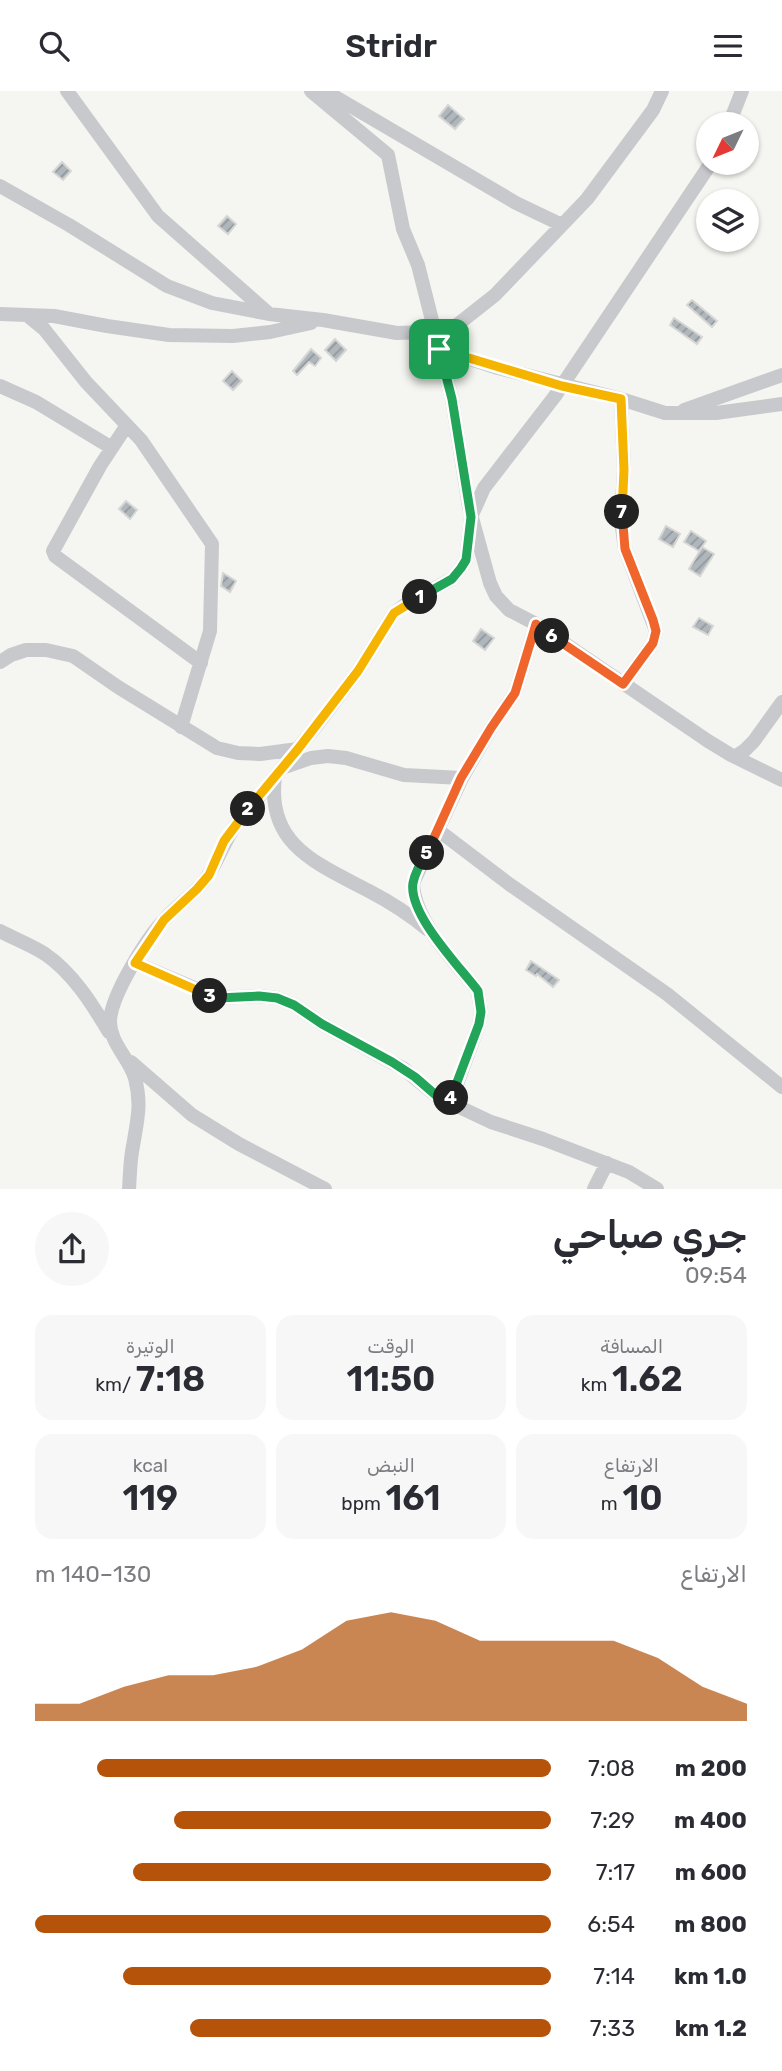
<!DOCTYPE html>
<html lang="ar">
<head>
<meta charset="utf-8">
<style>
	body { margin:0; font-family:Rubik,"Noto Sans Arabic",sans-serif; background:#f7f7f7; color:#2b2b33; direction:rtl; height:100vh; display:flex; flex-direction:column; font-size:26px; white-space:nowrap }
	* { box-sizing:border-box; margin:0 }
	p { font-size:23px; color:#7c7c81 }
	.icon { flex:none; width:38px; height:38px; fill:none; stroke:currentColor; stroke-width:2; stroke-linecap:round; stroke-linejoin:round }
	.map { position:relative; height:1098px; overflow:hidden; direction:ltr }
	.side { display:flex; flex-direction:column; background:#fff; flex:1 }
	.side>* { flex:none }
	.needle { width:46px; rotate:227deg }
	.tools { position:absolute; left:696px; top:21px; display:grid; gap:14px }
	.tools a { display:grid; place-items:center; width:63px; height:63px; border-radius:50%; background:#fff; box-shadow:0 2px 5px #0004; font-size:35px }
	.pin { position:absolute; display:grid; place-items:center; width:60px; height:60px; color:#fff; margin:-30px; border-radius:14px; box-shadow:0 4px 10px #0006 }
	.km { position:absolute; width:35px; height:35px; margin:-18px; border-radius:50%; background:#222; color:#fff; font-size:19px; line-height:35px; text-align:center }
	.round { display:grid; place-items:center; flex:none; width:74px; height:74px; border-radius:37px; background:#f7f7f7 }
	.summary { display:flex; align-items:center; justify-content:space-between; height:119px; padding:0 35px }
	h1 { font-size:38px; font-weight:600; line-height:52px }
	.stats { display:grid; grid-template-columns:repeat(3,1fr); gap:10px; height:119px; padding:7px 35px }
	.stats div { display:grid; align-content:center; border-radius:18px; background:#f7f7f7; text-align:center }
	.stats b { font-size:35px; font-weight:600 }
	.stats small { font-size:19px; font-weight:400 }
	.stats p { font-size:19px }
	.chart { height:196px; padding:14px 35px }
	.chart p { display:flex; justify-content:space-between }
	.chart svg { width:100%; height:126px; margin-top:7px; fill:#b45309; opacity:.7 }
	ul { padding:0 35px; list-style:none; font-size:23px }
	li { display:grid; grid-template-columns:112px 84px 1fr; align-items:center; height:52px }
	li i { height:18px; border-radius:9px; background:#b45309 }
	header { display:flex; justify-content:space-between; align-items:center; height:91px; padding:0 35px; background:#fff; font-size:32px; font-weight:600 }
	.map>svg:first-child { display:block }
	.building { fill:url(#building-hatch); stroke:#d6d6d4; stroke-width:2 }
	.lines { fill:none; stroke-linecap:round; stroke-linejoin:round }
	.minor { stroke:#c7c9cd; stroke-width:14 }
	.split-1-casing { stroke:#fff; stroke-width:14 }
	.split-2-casing { stroke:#fff; stroke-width:14 }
	.split-3-casing { stroke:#fff; stroke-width:14 }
	.split-4-casing { stroke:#fff; stroke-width:14 }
	.split-5-casing { stroke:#fff; stroke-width:14 }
	.split-6-casing { stroke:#fff; stroke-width:14 }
	.split-7-casing { stroke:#fff; stroke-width:14 }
	.split-8-casing { stroke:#fff; stroke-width:14 }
	.split-1 { stroke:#22a559; stroke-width:9 }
	.split-2 { stroke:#f5b400; stroke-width:9 }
	.split-3 { stroke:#f5b400; stroke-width:9 }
	.split-4 { stroke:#22a559; stroke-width:9 }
	.split-5 { stroke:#22a559; stroke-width:9 }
	.split-6 { stroke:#f0652b; stroke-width:9 }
	.split-7 { stroke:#f0652b; stroke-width:9 }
	.split-8 { stroke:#f5b400; stroke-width:9 }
</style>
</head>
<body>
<header><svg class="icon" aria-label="menu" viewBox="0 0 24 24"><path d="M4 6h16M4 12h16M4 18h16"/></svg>Stridr<svg class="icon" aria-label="search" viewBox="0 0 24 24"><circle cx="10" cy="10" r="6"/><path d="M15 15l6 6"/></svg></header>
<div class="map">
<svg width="782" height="1098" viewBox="0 0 782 1098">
	<defs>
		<pattern id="building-hatch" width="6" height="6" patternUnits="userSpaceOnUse" patternTransform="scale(1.75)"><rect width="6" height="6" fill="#afb6bc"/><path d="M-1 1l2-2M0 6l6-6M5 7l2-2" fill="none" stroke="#92989e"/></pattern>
	</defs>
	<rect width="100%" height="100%" fill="#f5f5f1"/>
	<path class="building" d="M448,14L464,28L455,38L439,25Z
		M62,71L71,80L63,89L53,81Z
		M227,125L236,133L228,143L218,135Z
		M692,209L717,230L712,236L687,214Z
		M674,227L702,246L697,253L670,234Z
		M335,248L346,259L336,270L325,259Z
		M311,258L321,267L315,275L309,271L297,284L293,280Z
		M232,280L242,290L233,299L223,290Z
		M126,410L137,419L130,428L119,418Z
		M666,435L680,443L673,456L659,448Z
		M691,440L706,450L699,460L684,451Z
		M702,456L714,463L700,485L689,478Z
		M223,482L236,490L230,501L221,495Z
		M699,527L713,535L708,544L693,536Z
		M481,538L494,547L485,559L473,550Z
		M531,870L559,889L553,896L537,883L536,885L526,879Z"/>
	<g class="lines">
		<path class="minor" d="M67,0L158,125L268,222
			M311,0L388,64L403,138L418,174L452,308L469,416L490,492L496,505L509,519L536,533L708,650L731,664L782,689
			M325,0L516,112L562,134
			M729,33L742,0
			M0,95L69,134L167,195L212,212L269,223L323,229L397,242L425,241L436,244L457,234L495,204L587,108L653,19L662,0
			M0,223L54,225L107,235L169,244L233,245L270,241L311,232
			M27,224L44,238L86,291L141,349L212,453L210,540L181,636
			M440,258L498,277L621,308L665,322H716L782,313
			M0,295L36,311L112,357
			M621,308L624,379L621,429L625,458L656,540L653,552L623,593
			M684,319L782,284
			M127,334L100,375L53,460L55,465L201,572
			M0,571L11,564L26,559H46L73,565L118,596L217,657L238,662L260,663L298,658
			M731,664L736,665L745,659L754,650L782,611
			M285,676L311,667L328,665L346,667L404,684L462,687
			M275,686C266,754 318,773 369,800C390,811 409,823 427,838
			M438,739L509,793L667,903L782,996
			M0,840C15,848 31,854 45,863C73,882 92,913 109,941
			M135,872L218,907L259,905L277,907L294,914L322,933L404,978L438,1006L491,1031L543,1048L629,1081L657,1098
			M131,971L192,1024L239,1053L325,1098
			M450,1012L479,933L481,921L478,900C455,871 414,830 413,792L462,687L491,637L515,602L536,533
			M129,1098C130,1084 130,1069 133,1055C137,1030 142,1014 135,987C129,967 109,951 110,929C112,903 147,846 166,827C179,813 196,802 207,786C218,770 224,751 235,735L317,634L358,580L394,522L406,513L452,488L461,477L466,469L471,426L484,397L555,305L711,72
			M594,1098L607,1072"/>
	</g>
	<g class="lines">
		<g class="split-1-casing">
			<path id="split-1" d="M420,506L452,488L461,477L466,469L471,426L452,308L439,258"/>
		</g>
		<g class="split-2-casing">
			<path id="split-2" d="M248,718L298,658L358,580L394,522L420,506"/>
		</g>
		<g class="split-3-casing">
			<path id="split-3" d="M210,905L135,872L164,829L197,798L209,784L224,750L248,718"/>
		</g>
		<g class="split-4-casing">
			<path id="split-4" d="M210,905L218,907L259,905L277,907L294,914L322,933L392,971L415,986L438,1006L450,1012L451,1007"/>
		</g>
		<g class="split-5-casing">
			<path id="split-5" d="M427,762C421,771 415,782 413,792C408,823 460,876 478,900L481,921L479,933L451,1007"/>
		</g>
		<g class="split-6-casing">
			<path id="split-6" d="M427,762L461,687L491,637L515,602L536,533L552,545"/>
		</g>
		<g class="split-7-casing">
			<path id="split-7" d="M552,545L623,593L653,552L656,540L653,529L625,458L622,421"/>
		</g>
		<g class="split-8-casing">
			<path id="split-8" d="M439,258L562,295L621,308L624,379L622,421"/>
		</g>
		<use href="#split-1" class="split-1"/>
		<use href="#split-2" class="split-2"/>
		<use href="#split-3" class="split-3"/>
		<use href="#split-4" class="split-4"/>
		<use href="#split-5" class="split-5"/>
		<use href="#split-6" class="split-6"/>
		<use href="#split-7" class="split-7"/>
		<use href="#split-8" class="split-8"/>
	</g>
</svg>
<div class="tools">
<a><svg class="needle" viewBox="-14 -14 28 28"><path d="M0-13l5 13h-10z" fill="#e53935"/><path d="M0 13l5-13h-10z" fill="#7c7c81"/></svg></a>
<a><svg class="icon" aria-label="layers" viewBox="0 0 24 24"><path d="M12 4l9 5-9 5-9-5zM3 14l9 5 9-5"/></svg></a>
</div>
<div class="pin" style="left:439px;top:258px;background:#1e9e55"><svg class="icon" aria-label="arrive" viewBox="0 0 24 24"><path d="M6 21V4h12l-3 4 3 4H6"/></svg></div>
<b class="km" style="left:420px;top:506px">1</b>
<b class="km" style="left:248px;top:718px">2</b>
<b class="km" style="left:210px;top:905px">3</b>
<b class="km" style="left:451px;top:1007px">4</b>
<b class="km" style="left:427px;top:762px">5</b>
<b class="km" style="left:552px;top:545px">6</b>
<b class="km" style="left:622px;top:421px">7</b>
</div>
<section class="side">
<div class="summary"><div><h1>جري صباحي</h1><p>09:54</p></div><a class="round"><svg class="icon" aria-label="share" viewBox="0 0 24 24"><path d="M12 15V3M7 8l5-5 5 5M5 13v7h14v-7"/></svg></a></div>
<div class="stats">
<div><p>المسافة</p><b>1.62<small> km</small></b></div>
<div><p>الوقت</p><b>11:50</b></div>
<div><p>الوتيرة</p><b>7:18<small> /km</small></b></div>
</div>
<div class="stats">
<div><p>الارتفاع</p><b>10<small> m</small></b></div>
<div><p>النبض</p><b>161<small> bpm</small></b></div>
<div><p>kcal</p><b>119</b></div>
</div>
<div class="chart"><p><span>الارتفاع</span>130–140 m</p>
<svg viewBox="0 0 160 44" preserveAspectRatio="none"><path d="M0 44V38L10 38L20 32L30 28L40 28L50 25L60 19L70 9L80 6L90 9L100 16L110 16L120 16L130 16L140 22L150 32L160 38V44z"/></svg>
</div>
<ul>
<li><b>200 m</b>7:08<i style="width:88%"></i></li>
<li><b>400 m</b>7:29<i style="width:73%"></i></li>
<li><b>600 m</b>7:17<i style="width:81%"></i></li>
<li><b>800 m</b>6:54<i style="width:100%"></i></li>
<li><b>1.0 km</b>7:14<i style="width:83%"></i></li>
<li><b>1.2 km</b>7:33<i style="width:70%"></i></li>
</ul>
</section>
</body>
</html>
